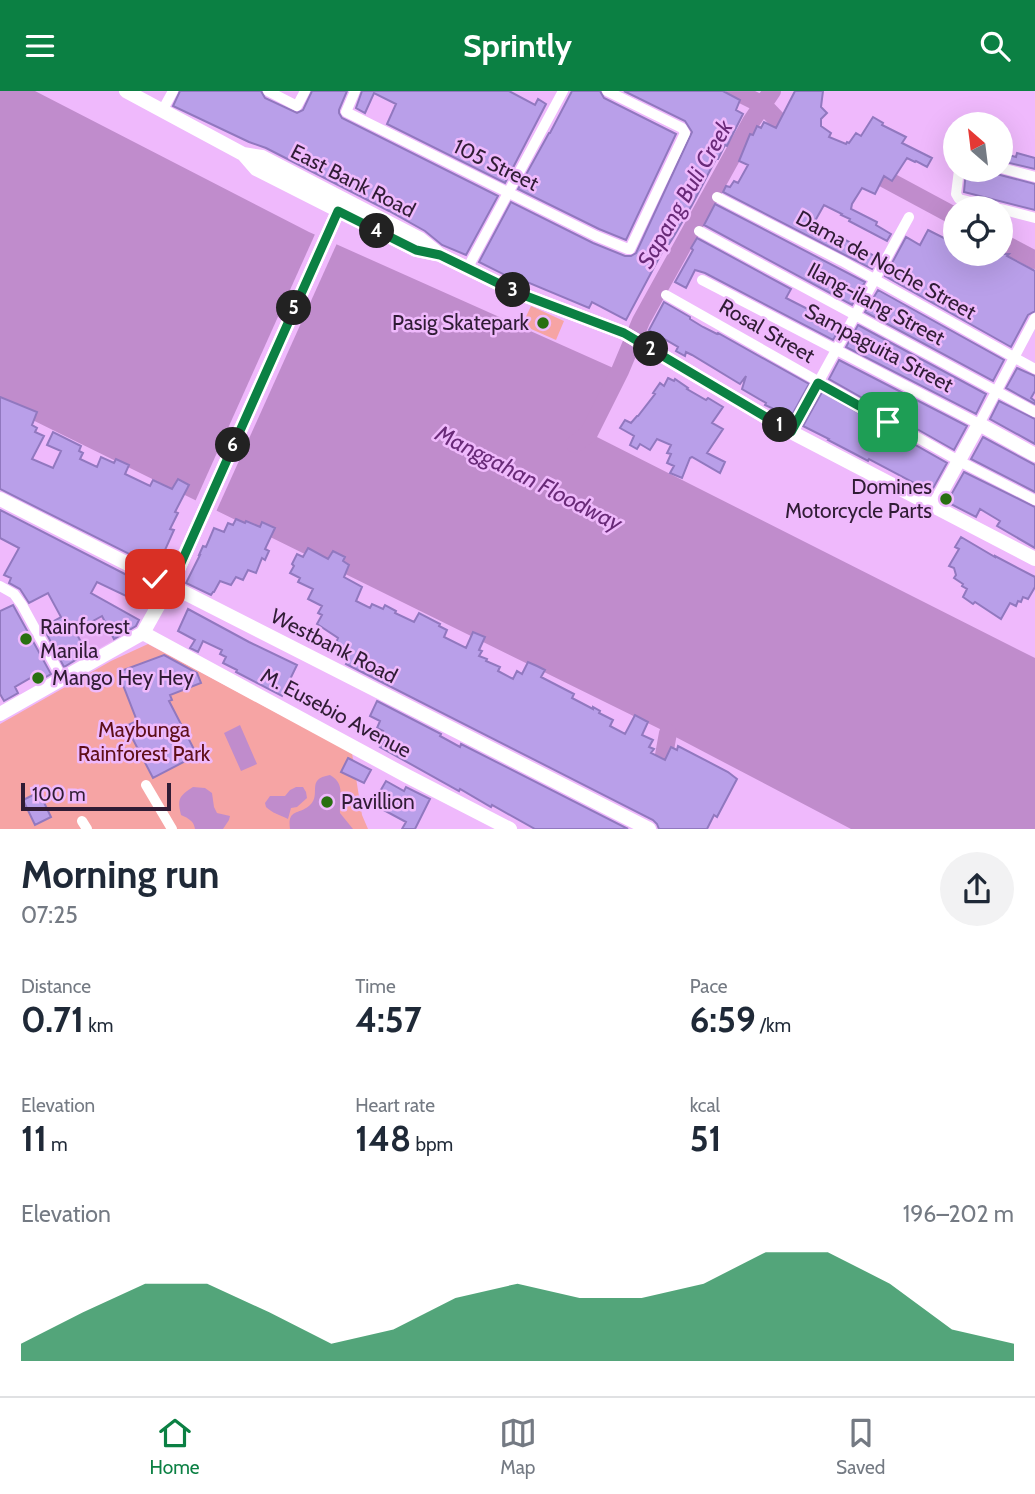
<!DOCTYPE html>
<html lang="en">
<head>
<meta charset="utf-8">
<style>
	body { margin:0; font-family:Cabin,sans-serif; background:#f2f2f3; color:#1f2937; height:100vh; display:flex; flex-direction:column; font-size:26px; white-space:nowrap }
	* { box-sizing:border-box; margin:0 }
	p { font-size:23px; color:#747a83 }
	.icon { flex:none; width:38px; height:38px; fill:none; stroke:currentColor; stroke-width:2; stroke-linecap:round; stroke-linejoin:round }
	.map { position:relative; height:738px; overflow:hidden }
	.drawer { display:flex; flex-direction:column; background:#fff; flex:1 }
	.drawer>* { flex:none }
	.needle { width:46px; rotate:332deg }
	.buttons { position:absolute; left:943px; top:21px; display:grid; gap:14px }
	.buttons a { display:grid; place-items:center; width:70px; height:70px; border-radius:50%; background:#fff; box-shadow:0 7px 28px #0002; font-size:35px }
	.scale { position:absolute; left:21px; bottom:18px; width:150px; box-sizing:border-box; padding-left:7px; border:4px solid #301c35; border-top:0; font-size:19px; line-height:24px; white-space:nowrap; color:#301c35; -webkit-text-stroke:5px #efb9fc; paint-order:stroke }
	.pin { position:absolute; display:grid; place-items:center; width:60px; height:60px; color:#fff; margin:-30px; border-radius:14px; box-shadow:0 4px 10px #0006 }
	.km { position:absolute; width:35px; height:35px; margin:-18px; border-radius:50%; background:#222; color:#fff; font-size:19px; line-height:35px; text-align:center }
	.round { display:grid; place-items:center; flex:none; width:74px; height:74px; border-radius:37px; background:#f2f2f3 }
	.head { display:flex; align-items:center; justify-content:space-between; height:119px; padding:0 21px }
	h1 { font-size:38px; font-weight:700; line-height:52px }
	.metrics { display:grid; grid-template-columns:repeat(3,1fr); gap:10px; height:119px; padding:7px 21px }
	.metrics div { display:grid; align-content:center }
	.metrics b { font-size:35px; font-weight:700 }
	.metrics small { font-size:19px; font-weight:400 }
	.metrics p { font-size:19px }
	.chart { height:196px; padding:14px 21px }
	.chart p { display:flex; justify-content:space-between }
	.chart svg { width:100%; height:126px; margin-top:7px; fill:#0b8043; opacity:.7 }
	header { display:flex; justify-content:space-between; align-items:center; height:91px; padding:0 21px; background:#0b8043; color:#fff; font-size:32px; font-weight:700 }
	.tabs { display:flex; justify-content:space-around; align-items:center; height:98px; border-top:2px solid #e0e1e3; background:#fff; font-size:19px; color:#747a83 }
	.tabs a { display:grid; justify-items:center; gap:4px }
	.tabs .current { color:#0b8043 }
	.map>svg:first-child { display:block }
	.built { fill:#e4aaf2 }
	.green { fill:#f6a4a4 }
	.water { fill:#c08ccc }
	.pier { fill:#efb9fc }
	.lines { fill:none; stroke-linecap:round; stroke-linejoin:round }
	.river { stroke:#c08ccc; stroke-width:18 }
	.building { fill:#b99fe9; stroke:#9178bf; stroke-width:2 }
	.street { stroke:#fff; stroke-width:10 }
	.secondary { stroke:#fff; stroke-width:14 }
	.route-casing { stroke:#fff; stroke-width:14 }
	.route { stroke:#0b8043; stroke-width:9 }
	.poi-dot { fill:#297011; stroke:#efb9fc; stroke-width:2.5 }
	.labels { text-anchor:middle; stroke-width:5; stroke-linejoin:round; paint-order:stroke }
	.street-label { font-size:21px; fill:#301c35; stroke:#efb9fc }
	.poi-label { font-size:21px; fill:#301c35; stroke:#efb9fc; text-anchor:start }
	.park-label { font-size:21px; fill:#5e0f19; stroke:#efb9fc }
	.water-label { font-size:23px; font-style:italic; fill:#692a78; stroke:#efb9fc }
</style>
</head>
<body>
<header><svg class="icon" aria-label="menu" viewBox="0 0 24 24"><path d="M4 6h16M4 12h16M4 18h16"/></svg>Sprintly<svg class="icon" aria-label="search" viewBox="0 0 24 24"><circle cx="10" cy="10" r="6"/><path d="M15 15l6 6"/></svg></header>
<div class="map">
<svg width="1035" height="738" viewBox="0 0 1035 738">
	<rect width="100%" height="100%" fill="#efb9fc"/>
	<path class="built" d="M102,525L114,549L88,564L75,540Z"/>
	<path class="green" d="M531,215L564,230L556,249L522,234Z
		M148,553L352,662L362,724L368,738H0V633L111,570Z"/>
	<path class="water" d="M0,0H35L309,141L620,280L589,342L1035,567V738H851L668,642L0,313Z
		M240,634L257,673L241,680L224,642Z
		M330,684C346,693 339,707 340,722L353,738H290C287,717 300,724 310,714C322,703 305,688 330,684Z
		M193,696L205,697L212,702L214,716L217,722L230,725L229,729L223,738H195C194,730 188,727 181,724C177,708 179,705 193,696Z
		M296,696H303L306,701L307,707L297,716L291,717L288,728C280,724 272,722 266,716L265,712L270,705H285L290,699Z"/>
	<path class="pier" d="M316,141L338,150L215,423L194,413Z"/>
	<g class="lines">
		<path class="river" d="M735,0L763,14L785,37L798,42
			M863,76L956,126
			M1001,151L1035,169
			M575,353L589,342L620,280L641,230L751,31L772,0
			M667,686L669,681L662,675L668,642"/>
	</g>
	<path class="building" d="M180,0H261L265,7L297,22L303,19L312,0H347L339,19V22L342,27L498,105L466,164L442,154L425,140L389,120L266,57L249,51L173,15Z
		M362,0H509L535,14L538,8L546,13L505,92L387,33L396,13L374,2L365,22L356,17Z
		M572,0H600L604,7L676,43L626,149L599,138L518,98L549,42H550Z
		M624,0H723L740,9L736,19L743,23L727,55L725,54L718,68H716L692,114L674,145L669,153L667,152L626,229L592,211L589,217L520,188L519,191L479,171L511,111L593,152L625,165H631L636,162L692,41L685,30Z
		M795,0H823L821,16L827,22L821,28V35L831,42L829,46L846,53L847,51L849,52L856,42L861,45L873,26L883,32L882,34L906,46L902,52L932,67L927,76L916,70L915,71L907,67L892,90L884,85L875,103L862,97L852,113L851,118L877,131L876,134L891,143L887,150L849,130L850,128L841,124L842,123L824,114L815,130L831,141L878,167L872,178L723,101L726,95L730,96L734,90L738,92L748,74L739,70L750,43L753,44L757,35L761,37L764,31L776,37Z
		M1001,62L1016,66L1017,62L1035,67V78L1001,70Z
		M966,79H981L1035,93V119L964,101Z
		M715,113L865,191L852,214L704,134Z
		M928,139L956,153V163H1009L1007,165L1035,180V220L1028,224L1011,256L885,185L906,146L920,154Z
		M697,147L791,198L786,207L841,235L833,249L705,182L695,179L686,197L675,191L693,159L691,157Z
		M878,199L1004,269L993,290L865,221Z
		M664,211L690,226V228L703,236L717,243L718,242L809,293L791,326L765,314L766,312L742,298L746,285L740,293L692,264L686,261L685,265L676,260L678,256L649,239Z
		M858,234L986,303L976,323L846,256Z
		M839,269L967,335L954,359L829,288Z
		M1017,277L1035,285V300L1031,307L1035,310V313L1006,297Z
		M668,287L674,290L675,288L688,297L687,298L706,309L708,307L723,316L712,332L723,338L707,362L725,371L720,382L692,366L690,367L682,387L670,382L674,375L667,372L671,363L667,362L671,354L657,348L650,359L640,353L637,358L630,354L634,345L620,337L625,329L631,332L637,325H638L655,303L653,302L660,292L664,295Z
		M822,301L947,372L931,401L869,368L868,370L855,363L828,349L829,348L803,335Z
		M0,306L37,321L32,334L37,337L35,341L44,345L32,368L53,377L61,360L47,354L53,341L81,355L79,360L83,362L80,368L97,376L101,366L114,372L116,368L129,374L125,383L150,395L153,389L172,398L178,388L189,394L175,421L178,422L170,438L174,439L157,477L0,398Z
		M999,310L1035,328V353L990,328Z
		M983,346L1035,374V401L971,368Z
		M964,381L1035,416V457L997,435L1000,430L980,418L976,426L947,411Z
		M0,419L156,499L147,515L97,491L91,502L139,529L136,535L114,548L102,525L75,540L87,562L64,576L43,536L61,526L48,502L29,512L20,498L9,492L11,487L4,484L19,457L0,447Z
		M236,428L245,432L246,430L260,436L262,431L275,437L265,458L269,460L265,469L262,467L256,482L248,479L243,489L236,486L231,494L220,490L214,501H213L211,504L186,492L200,464H199L203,455L206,456L214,437L224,441L228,432L233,434Z
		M961,446L995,466V465L1035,486V496L1028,508L1023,506L1021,511L1018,510L1016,515L1010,512L1001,528L975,511L973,513L963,506L967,498L962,495L963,493L954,487L956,484L954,477L949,475L959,458L955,456Z
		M308,457L328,468L333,460L345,466L343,470L349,474L344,486L362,496L356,510L370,517L372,513L383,518L385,514L396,520L395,522L414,531L419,522L440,533L439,535L447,539L444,546L466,557L473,541L485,546L479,559L482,560L479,565L487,568L486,570L500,576L498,580L513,588L517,580L522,583L528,571L537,575L545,579L541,586L574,603L572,607L593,618V616L600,620L599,622L613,629L610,635L625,643L635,624L648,631L642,644L653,649L649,656L654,658L651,662L665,669L671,656L677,659L678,655L728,681L737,688L717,726L714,724L707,738H659L657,733L653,729L346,573L349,568L344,566L345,563L334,557L338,547L317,533L322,524L318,522L322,515L308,508L313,498L298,491L300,487L290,482L294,475L292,473L297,463L303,466Z
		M13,514L51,583L37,591L34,585L15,596L18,602L4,610L0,603V520Z
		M188,518L249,551L297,574L282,605L236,581L237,579L223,572L226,566L220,563L222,559L203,550L198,561L190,557L195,549L178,540Z
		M164,564L197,582L201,592L170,604L172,609L169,610L197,664L153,687L126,635L137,630L118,581Z
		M377,610L441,643L440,645L460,656L461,653L628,738H535L492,714L491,716L460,698L459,700L380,656L386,645L381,643L383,640L377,637L380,630L370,625Z
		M348,667L371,679L364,692L341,681Z
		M386,690L404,700L406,696L430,708L415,738H402L406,731L378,716L384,713L375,709Z
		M39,701L51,726L35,734L23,709Z"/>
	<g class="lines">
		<path class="street" d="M268,0L297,15L305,0
			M355,0L346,21L596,145L628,158H630L685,42L682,37L607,0
			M162,20L173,0
			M1001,77L1035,86
			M959,79L956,103L959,108L997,117
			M717,106L842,170L1035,278
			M1001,118L1035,127
			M699,140L1035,321
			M467,178L563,0
			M702,189L979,333L1035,227
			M666,204L959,370L1035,409
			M791,341L909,126
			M0,495L14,503L22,514L62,587
			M146,694L172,738
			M82,730L87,738"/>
		<path class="secondary" d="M126,0L243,63L262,66L420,148L440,164L518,202L624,242L791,341L1035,468
			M243,63L256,78L416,159L435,163
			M0,408L649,738
			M934,415L979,333L1035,364
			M143,542L407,685L510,738
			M0,623L143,542L177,481L343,109"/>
	</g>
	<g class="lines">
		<g class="route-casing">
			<path id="route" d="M155,488L170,495L177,481L338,120L416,159L440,164L518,202L624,242L791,341L818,292L888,331"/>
		</g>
		<use href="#route" class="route"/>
	</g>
	<g class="poi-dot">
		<circle cx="543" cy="232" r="7"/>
		<circle cx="946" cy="408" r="7"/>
		<circle cx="26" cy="548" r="7"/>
		<circle cx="38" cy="587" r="7"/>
		<circle cx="327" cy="711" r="7"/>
	</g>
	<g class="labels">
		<g class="street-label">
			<text transform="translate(496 74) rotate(26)" y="7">105 Street</text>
			<text transform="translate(353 90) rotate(27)" y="7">East Bank Road</text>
			<text transform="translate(886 174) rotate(29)" y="7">Dama de Noche Street</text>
			<text transform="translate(876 213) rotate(28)" y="7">Ilang-ilang Street</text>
			<text transform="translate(767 240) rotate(30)" y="7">Rosal Street</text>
			<text transform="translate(879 257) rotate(28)" y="7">Sampaguita Street</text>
			<text transform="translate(334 555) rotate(27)" y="7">Westbank Road</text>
			<text transform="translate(336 622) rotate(28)" y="7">M. Eusebio Avenue</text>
		</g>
		<g class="poi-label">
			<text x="529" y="239" text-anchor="end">Pasig Skatepark</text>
			<text x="932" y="403" text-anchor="end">Domines<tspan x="932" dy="24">Motorcycle Parts</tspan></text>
			<text x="40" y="543">Rainforest<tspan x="40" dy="24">Manila</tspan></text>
			<text x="52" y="594">Mango Hey Hey</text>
			<text x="341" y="718">Pavillion</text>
		</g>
		<g class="park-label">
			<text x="144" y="646">Maybunga<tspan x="144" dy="24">Rainforest Park</tspan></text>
		</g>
		<g class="water-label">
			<text transform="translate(685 103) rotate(-60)" y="8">Sapang Buli Creek</text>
			<text transform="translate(529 387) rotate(27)" y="8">Manggahan Floodway</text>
		</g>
	</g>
</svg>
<div class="buttons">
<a><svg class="needle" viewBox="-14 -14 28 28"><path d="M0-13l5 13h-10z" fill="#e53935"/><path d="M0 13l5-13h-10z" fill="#747a83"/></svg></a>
<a><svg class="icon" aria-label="locate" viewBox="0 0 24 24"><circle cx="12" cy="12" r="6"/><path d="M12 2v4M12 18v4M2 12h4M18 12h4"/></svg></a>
</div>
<div class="scale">100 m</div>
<div class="pin" style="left:888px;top:331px;background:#1e9e55"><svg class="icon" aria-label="arrive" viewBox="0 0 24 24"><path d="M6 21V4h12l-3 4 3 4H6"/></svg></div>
<div class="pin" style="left:155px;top:488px;background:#d93025"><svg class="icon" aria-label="check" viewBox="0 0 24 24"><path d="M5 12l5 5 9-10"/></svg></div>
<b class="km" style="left:780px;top:334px">1</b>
<b class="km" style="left:651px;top:258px">2</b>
<b class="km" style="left:513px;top:199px">3</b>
<b class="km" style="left:377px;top:140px">4</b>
<b class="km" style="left:294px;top:217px">5</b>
<b class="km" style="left:233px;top:354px">6</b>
</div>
<section class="drawer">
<div class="head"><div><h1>Morning run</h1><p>07:25</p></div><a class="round"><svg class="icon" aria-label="share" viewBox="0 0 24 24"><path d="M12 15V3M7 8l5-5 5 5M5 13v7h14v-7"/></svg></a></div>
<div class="metrics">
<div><p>Distance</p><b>0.71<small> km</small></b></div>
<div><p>Time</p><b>4:57</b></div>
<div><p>Pace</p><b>6:59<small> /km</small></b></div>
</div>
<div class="metrics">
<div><p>Elevation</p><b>11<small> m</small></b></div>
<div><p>Heart rate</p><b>148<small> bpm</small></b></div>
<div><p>kcal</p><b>51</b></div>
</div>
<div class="chart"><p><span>Elevation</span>196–202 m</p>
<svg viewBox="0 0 160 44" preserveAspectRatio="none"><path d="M0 44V38L10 27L20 17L30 17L40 27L50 38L60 33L70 22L80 17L90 22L100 22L110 17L120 6L130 6L140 17L150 33L160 38V44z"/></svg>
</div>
</section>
<nav class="tabs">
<a class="current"><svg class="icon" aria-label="home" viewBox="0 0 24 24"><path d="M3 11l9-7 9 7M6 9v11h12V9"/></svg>Home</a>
<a><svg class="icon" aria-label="map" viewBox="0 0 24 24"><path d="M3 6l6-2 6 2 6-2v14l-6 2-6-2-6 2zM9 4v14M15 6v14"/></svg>Map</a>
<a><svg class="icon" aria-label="saved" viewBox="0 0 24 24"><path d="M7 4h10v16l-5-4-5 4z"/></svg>Saved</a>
</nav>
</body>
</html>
